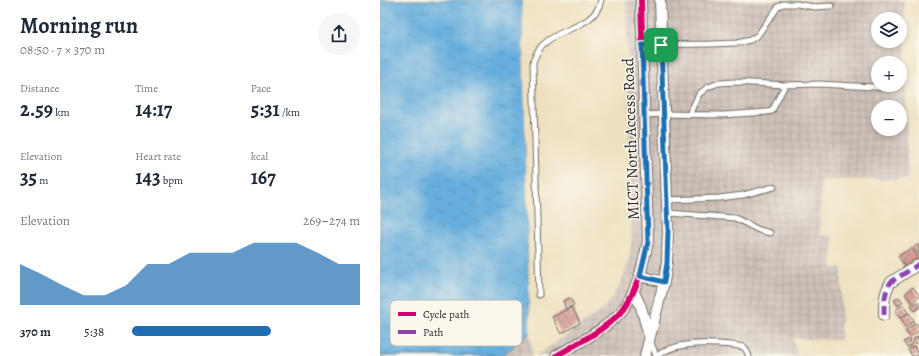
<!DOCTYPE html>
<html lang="en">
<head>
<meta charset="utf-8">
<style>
	body { margin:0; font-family:Alegreya,serif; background:#f6f6f7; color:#1f2937; height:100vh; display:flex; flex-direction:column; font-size:15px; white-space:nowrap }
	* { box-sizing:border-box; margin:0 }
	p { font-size:13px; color:#747a83 }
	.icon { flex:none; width:22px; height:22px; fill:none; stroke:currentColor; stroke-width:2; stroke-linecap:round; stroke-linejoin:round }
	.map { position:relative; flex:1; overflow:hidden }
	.sheet { display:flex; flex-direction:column; background:#fff; width:380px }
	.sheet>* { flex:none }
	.controls { position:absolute; left:491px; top:12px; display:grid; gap:8px }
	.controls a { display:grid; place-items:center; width:36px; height:36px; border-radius:50%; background:#fff; box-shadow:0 2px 6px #0003; font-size:20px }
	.pin { position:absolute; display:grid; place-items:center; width:34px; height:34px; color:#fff; margin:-17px; border-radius:8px; box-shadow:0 2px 6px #0006 }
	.round { display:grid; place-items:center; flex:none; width:42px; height:42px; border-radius:21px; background:#f6f6f7 }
	.headline { display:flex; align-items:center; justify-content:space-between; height:68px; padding:0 20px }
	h1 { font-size:22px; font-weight:700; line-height:30px }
	.metrics { display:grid; grid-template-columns:repeat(3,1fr); gap:6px; height:68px; padding:4px 20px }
	.metrics div { display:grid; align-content:center }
	.metrics b { font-size:20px; font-weight:700 }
	.metrics small { font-size:11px; font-weight:400 }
	.metrics p { font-size:11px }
	.chart { height:112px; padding:8px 20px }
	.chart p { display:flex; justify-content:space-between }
	.chart svg { width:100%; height:72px; margin-top:4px; fill:#1f6fb2; opacity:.7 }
	ul { padding:0 20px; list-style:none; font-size:13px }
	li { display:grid; grid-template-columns:64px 48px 1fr; align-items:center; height:30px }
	li i { height:10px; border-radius:5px; background:#1f6fb2 }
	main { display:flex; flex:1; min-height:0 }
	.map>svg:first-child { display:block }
	.industrial { fill:url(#industrial-grid); fill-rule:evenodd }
	.water { fill:url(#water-ripples); stroke:#486c84 }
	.pier { fill:#eee0be }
	.building { fill:url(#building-cross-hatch) }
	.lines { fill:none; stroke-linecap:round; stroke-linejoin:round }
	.lane-casing { stroke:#6f6a5e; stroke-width:7 }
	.street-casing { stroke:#6f6a5e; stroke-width:12 }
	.lane { stroke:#fff; stroke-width:5 }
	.street { stroke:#fff; stroke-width:10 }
	.quiet { stroke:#8e44ad; stroke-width:5; stroke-dasharray:10 5; stroke-linecap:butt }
	.cycleway-casing { stroke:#fbf7ec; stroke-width:8 }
	.cycleway { stroke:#d6006c; stroke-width:6 }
	.route-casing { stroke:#fff; stroke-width:8 }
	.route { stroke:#1f6fb2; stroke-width:5 }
	.labels { text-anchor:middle; stroke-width:3; stroke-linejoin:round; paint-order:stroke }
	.street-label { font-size:16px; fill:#2b2b2b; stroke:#fbf7ec }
	.key { fill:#fbf7ec; stroke:#bdbab2; stroke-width:1 }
	.key-label { font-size:11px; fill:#2b2b2b }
</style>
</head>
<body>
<main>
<section class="sheet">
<div class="headline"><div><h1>Morning run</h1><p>08:50 · 7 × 370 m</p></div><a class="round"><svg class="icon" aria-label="share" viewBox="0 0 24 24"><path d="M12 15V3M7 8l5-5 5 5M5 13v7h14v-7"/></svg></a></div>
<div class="metrics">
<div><p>Distance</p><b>2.59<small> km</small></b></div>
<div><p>Time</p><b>14:17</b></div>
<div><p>Pace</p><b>5:31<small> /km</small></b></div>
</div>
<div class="metrics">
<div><p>Elevation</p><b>35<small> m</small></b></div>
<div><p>Heart rate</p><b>143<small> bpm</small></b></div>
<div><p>kcal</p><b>167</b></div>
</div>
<div class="chart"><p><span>Elevation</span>269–274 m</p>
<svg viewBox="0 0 160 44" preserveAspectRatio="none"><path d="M0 44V19L10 25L20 32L30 38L40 38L50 32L60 19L70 19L80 12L90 12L100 12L110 6L120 6L130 6L140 12L150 19L160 19V44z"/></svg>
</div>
<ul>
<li><b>370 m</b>5:38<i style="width:61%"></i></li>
</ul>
</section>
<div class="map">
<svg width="539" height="356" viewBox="0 0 539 356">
	<defs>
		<pattern id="industrial-grid" width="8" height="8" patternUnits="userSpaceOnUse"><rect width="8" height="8" fill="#cec1ba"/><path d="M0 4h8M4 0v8" fill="none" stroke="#b1a6a0"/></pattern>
		<pattern id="water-ripples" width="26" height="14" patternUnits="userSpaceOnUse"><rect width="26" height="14" fill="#66aedd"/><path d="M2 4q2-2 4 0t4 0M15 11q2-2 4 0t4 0" fill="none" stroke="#548eb3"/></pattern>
		<pattern id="building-cross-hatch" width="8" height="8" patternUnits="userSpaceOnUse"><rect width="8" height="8" fill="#d4948e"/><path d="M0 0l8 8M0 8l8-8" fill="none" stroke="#ac7974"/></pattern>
	</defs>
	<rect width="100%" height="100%" fill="#fbf7ec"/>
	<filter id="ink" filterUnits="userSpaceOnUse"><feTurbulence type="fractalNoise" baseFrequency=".025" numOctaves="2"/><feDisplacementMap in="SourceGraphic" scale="8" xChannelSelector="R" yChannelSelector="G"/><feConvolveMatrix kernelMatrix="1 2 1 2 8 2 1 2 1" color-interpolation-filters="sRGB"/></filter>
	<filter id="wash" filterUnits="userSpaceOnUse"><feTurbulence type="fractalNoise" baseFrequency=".012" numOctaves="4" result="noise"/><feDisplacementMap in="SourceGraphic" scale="16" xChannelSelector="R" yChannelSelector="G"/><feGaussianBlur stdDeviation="0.9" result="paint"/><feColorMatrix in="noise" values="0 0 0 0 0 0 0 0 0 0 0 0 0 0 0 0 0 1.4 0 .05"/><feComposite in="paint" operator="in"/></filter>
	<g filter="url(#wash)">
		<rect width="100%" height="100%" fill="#eee0be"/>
		<path class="industrial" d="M246,0H524L528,179L441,180L440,235L453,237L452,268H462L460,340L412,338L418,356H156L220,312L233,297L243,278L249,260L252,238ZM498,19H520V41H498ZM498,63H520V85H498ZM498,107H520V129H498Z
			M150,333L153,356H121Z"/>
		<path class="water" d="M0,0H142L150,333L121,356H0Z"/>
		<path class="pier" d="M142,0H144L146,60L152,333L150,335Z"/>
		<g id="blocks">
			<path class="building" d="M539,244V255L534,247Z
				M532,248L539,259L527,270L518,256Z
				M533,287L539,295V297L532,303L525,294Z
				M519,297L523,302L518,306L514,300Z
				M190,298L194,305L186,309L183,301Z
				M538,302L539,304V308L534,311L531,305Z
				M523,305L528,313L520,318L515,310Z
				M192,307L200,323L181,334L172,317Z
				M529,313L534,321L526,327L521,318Z
				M536,323L539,328V331L530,337L525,330Z
				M537,336L539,341L536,344L533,340Z
				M529,339L532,344L527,347L523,342Z
				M534,346L539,355L537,356H532L528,349Z"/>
		</g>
	</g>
	<g filter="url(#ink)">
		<use href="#blocks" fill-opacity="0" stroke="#6f6a5e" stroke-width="1"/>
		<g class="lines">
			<g class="lane-casing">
				<path id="lane" d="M262,45L331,44L357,43L370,40L377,36L398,7L403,4H417L434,7L452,6
					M264,115L284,114L342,115L387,112L392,111L405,85
					M309,115L319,94L328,87L339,83L354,82L405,85L439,84L512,88
					M287,200L339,198L363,195L394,187
					M288,213L355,218L379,230L390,233
					M159,295L153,62C156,54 159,47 166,42C184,27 216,26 221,0
					M271,342L276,356
					M277,356C280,354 283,352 285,351C304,341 343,343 364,347L366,350L369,356"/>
			</g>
			<g class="street-casing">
				<path id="street" d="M260,276L284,282
					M254,292L261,307L269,336
					M504,315C504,304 504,292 511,282L539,264
					M176,356C198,343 229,328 244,308C258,288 263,265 268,241L261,0
					M265,356L284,282L287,263L288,231L280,0"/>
			</g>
			<use href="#lane" class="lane"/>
			<use href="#street" class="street"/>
			<path class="quiet" d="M504,315C504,304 504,292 511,282L539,264"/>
			<g class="cycleway-casing">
				<path id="cycleway" d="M176,356C198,343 229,328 244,308C258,288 263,265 268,241L261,0"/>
			</g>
			<use href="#cycleway" class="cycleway"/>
		</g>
	</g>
	<g class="lines" filter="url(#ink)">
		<g class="route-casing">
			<path id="route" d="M262,45H281L288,231L287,263L284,282L260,276L268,242Z"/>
		</g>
		<use href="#route" class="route"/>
	</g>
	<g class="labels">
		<g class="street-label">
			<text transform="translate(250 139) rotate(-92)" y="6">MICT North Access Road</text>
		</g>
	</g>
	<rect x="10" y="300" width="132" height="46" rx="6" class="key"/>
	<rect x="18" y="312" width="18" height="4" fill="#d6006c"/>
	<rect x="18" y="330" width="18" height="4" fill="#8e44ad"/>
	<g class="key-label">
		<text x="43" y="318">Cycle path</text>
		<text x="43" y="336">Path</text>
	</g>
</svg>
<div class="controls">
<a><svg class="icon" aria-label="layers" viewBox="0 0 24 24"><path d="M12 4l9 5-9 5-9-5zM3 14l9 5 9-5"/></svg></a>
<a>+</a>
<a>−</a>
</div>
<div class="pin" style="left:281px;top:45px;background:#1e9e55"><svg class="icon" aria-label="arrive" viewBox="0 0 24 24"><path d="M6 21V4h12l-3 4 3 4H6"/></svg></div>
</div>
</main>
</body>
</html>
